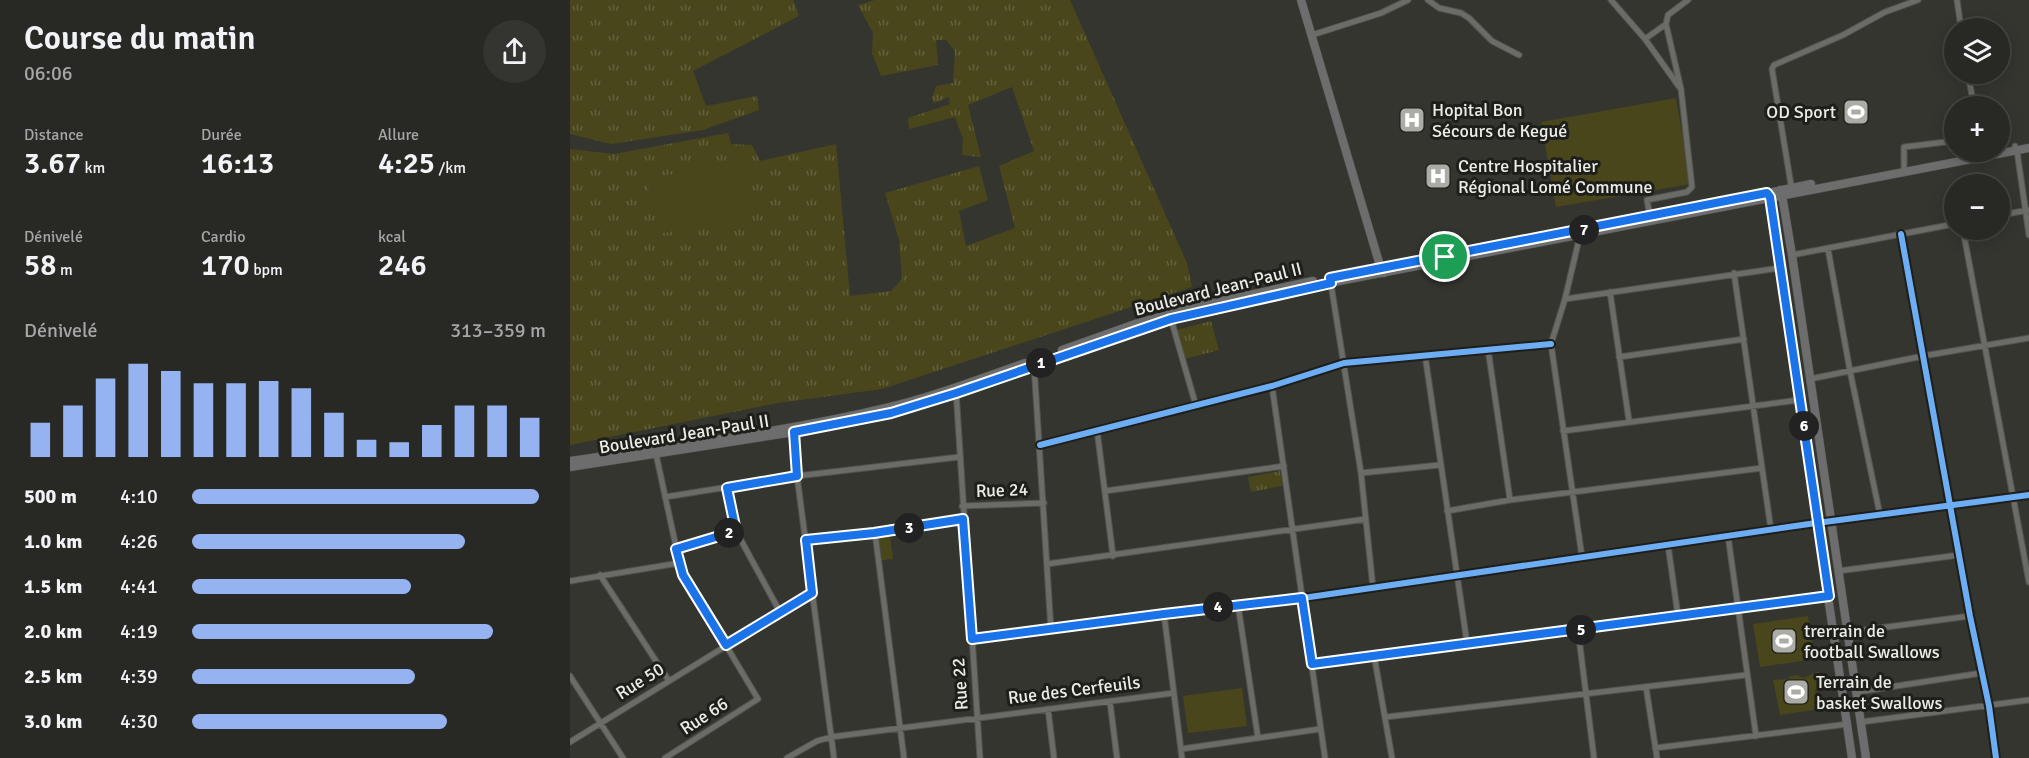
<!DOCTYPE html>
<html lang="fr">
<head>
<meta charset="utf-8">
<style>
	body { margin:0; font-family:Signika,sans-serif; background:#343431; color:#f1f3f6; height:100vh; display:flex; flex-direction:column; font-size:22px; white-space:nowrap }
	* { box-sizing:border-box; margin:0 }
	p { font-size:20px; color:#a5a6a6 }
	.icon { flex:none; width:33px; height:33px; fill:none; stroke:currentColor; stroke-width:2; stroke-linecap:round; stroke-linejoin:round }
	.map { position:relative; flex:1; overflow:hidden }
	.drawer { display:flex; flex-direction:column; background:#282824; width:570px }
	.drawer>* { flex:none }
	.controls { position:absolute; left:1374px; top:18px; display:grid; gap:12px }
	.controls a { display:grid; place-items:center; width:66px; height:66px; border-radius:50%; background:#282824; box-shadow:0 3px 15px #0003,0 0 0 2px #444441; font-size:30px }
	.pin { position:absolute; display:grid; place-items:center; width:51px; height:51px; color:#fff; margin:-26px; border:3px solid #fff; border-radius:50%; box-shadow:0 2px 6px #0007 }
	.km { position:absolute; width:30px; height:30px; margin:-15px; border-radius:50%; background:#222; color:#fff; font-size:16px; line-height:30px; text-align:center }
	.round { display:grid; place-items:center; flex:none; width:63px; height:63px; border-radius:32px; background:#343431 }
	.headline { display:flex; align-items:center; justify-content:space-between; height:102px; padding:0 24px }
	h1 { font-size:33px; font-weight:600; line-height:45px }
	.figures { display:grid; grid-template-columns:repeat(3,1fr); gap:9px; height:102px; padding:6px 24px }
	.figures div { display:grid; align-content:center }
	.figures b { font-size:30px; font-weight:600 }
	.figures small { font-size:16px; font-weight:400 }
	.figures p { font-size:16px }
	.chart { height:168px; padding:12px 24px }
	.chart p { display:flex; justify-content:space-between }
	.chart svg { width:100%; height:108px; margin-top:6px; stroke:#95b2f1; stroke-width:6 }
	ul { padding:0 24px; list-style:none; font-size:20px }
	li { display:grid; grid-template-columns:96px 72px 1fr; align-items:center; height:45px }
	li i { height:15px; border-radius:8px; background:#95b2f1 }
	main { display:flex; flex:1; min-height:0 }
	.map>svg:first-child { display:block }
	.grass { fill:url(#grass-tufts) }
	.pitch { fill:#48461a }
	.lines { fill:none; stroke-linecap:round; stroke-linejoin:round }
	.street-casing { stroke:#52524e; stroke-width:7 }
	.secondary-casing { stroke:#52524e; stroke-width:9 }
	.street { stroke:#6b6b67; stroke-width:5 }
	.secondary { stroke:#6c6d6c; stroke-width:8 }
	.cycleway-casing { stroke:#1e1e1a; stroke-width:10 }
	.cycleway { stroke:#6dadf4; stroke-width:6 }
	.route-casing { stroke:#fff; stroke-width:12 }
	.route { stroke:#1a73e8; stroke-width:8 }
	.labels { text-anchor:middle; stroke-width:6; stroke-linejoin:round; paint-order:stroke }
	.poi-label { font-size:18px; fill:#ecece7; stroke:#1e1e1a; text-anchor:start }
	.street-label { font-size:18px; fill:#ecece7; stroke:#1e1e1a }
</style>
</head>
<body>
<main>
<section class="drawer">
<div class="headline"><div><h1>Course du matin</h1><p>06:06</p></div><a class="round"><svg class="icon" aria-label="share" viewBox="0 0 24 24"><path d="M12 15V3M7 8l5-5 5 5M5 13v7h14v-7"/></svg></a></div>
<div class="figures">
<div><p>Distance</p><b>3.67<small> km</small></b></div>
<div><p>Durée</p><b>16:13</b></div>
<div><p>Allure</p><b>4:25<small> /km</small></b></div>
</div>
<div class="figures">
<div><p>Dénivelé</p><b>58<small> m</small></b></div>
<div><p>Cardio</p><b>170<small> bpm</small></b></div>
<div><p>kcal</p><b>246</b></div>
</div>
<div class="chart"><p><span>Dénivelé</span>313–359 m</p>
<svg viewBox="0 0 160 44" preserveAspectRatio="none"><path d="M5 44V30M15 44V23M25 44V12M35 44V6M45 44V9M55 44V14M65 44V14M75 44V13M85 44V16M95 44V26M105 44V37M115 44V38M125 44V31M135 44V23M145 44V23M155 44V28"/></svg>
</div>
<ul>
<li><b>500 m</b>4:10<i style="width:98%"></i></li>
<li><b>1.0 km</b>4:26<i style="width:77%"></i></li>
<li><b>1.5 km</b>4:41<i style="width:62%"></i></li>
<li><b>2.0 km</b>4:19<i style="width:85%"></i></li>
<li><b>2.5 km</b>4:39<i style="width:63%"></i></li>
<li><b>3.0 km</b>4:30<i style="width:72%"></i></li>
</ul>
</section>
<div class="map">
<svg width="1459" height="758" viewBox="0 0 1459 758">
	<defs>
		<pattern id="grass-tufts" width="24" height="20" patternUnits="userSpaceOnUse" patternTransform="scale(1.5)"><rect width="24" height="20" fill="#48461a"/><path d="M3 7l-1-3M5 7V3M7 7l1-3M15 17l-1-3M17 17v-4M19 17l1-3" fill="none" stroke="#63613b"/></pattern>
	</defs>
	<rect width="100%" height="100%" fill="#353530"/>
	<path class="grass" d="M0,0H223L229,16L123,71L136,106L187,96L189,110L133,130L41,144L0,134Z
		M305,0H500L617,263L622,287L312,389L208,403L0,445V149L44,154L158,133L161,144L182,145L190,161L266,144L280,296L321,291L332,279L329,240L315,193L409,166L418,200L389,211L396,246L445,228L429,166L464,151L442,87L398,105L411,157L392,155L393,139L385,117L339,129L338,118L380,104L379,97L364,103L362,98L366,86L383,83L385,51L376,40H366L368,65L311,76L302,53L303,33L288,5Z
		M641,321L649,350L614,359L606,330Z
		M710,471L712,486L681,492L678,477Z
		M320,536L323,559L312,560L309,537Z"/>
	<path class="pitch" d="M1106,98L1121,184L986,207L971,122Z
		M176,160L187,215L88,234L77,179Z
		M1238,616L1245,659L1190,667L1183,624Z
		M1249,671V686L1245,690L1249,709L1210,715L1203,680L1219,679L1220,676L1227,675L1233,678Z
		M672,688L677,726L618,733L613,696Z"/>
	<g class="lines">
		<g class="street-casing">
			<path id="street" d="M858,0L869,8L891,13L899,18L922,41L949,55
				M1041,0L1075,39L1110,88
				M1387,0L1391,28
				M742,35L811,13L838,0
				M1075,39L1096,24
				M1398,74L1404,106
				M1445,146L1447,151L1459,235
				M1334,167V147L1384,141
				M1222,191L1202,69L1204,65L1273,35L1315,12L1348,0
				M1430,215L1459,210
				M1080,216L1077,200L1117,192L1122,187L1111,89L1096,24L1098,15L1118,0
				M1393,230L1459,582
				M1331,234L1400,616L1419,706L1426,758
				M1010,235L995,299L981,344L1012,557
				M1258,249L1280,371L1310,515
				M1222,255L1384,224
				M1164,273L1201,530
				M760,278L791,473L803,588
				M1040,292L1059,421
				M995,299L1210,268
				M601,319L626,406
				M918,349L940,500
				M855,355L897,643
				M1049,357L1174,339
				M464,365L481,630
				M1240,379L1353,356L1459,338
				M702,386L755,758
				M386,391L410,758
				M527,430L543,556
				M993,431L1229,400
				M224,432L227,476L264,758
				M470,445L702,386L774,363L981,344
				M86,454L111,570L188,699L95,758
				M791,473L870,465
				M157,488L166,531L210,612
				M535,491L714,466
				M95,497L227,476L389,457
				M392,506L474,503
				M877,511L940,500L1192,468
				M305,533L334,758
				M1158,536L1186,736
				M236,540L305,533L393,520
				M1098,545L1108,616
				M106,549L166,531
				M477,564L796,519
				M1268,571L1389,555
				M30,575L99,681
				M0,581L109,563
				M668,605L688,738
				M594,614L612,758
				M1008,630L1024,758
				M1279,632L1400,616
				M402,639L733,598L1239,524L1459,495
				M804,655L822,758
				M742,665L1259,596
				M0,676L53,758
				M1076,687L1087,758
				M1287,692L1412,673
				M540,702L547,758
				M478,709L484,758
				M816,717L1176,675
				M1291,722L1459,700
				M0,742L242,593
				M1085,748L1278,724
				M611,749L750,729
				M217,758L247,741L261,737L604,693"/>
		</g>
		<g class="secondary-casing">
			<path id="secondary" d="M731,0L811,269L814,273
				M1210,190L1212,195L1222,255L1296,758
				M1203,192L1241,184
				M1198,194L1282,758
				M492,350L568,323L629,306L743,281
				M0,461C105,445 212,433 316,408C363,397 409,379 455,363
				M0,467L224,432L321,413L386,393L601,319L738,287L1459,148"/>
		</g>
		<use href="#street" class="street"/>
		<use href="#secondary" class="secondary"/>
		<g class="cycleway-casing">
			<path id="cycleway" d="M1331,234L1400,616L1419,706L1426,758
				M470,445L702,386L774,363L981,344
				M402,639L733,598L1239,524L1459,495"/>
		</g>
		<use href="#cycleway" class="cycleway"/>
	</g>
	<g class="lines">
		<g class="route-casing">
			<path id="route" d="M1197,193L1200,197L1259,596L742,664L732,598L594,614L402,639L393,519L304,533L236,540L242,593L156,645L113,575L106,549L166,531L157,488L227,476L224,432L321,413L386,393L601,319L761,283L760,278Z"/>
		</g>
		<use href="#route" class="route"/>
	</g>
	<defs>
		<g id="stadium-square" transform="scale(1.35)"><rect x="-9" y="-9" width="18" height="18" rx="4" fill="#acaca7" stroke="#1e1e1a"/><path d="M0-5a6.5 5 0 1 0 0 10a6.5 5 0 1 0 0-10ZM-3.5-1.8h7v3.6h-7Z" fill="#fff"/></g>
		<g id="hospital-square" transform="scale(1.35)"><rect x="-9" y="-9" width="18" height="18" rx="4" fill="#acaca7" stroke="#1e1e1a"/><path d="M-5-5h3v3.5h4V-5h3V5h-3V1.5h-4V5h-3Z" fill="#fff"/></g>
	</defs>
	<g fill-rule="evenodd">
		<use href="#stadium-square" x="1286" y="112"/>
		<use href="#hospital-square" x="842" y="120"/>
		<use href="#hospital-square" x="868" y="176"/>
		<use href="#stadium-square" x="1214" y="641"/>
		<use href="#stadium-square" x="1226" y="692"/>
	</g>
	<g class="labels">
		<g class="poi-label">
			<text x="862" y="116">Hopital Bon<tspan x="862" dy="21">Sécours de Kegué</tspan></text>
			<text x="1266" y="118" text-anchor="end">OD Sport</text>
			<text x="888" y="172">Centre Hospitalier<tspan x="888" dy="21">Régional Lomé Commune</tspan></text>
			<text x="1234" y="637">trerrain de<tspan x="1234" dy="21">football Swallows</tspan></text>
			<text x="1246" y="688">Terrain de<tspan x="1246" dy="21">basket Swallows</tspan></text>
		</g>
		<g class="street-label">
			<text transform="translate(648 289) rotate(-14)" y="6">Boulevard Jean-Paul II</text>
			<text transform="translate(114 434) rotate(-9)" y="6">Boulevard Jean-Paul II</text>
			<text transform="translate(432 490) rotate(-2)" y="6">Rue 24</text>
			<text transform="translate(70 681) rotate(-32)" y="6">Rue 50</text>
			<text transform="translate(390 684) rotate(-94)" y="6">Rue 22</text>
			<text transform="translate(504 690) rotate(-7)" y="6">Rue des Cerfeuils</text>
			<text transform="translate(134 716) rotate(-33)" y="6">Rue 66</text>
		</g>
	</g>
</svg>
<div class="controls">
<a><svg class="icon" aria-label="layers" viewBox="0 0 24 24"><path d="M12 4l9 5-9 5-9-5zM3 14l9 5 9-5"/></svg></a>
<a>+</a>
<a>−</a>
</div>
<div class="pin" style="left:875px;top:257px;background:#1e9e55"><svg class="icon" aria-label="arrive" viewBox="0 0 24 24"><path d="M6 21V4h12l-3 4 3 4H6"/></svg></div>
<b class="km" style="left:471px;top:363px">1</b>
<b class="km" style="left:159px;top:533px">2</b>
<b class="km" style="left:339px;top:528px">3</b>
<b class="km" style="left:648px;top:607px">4</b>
<b class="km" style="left:1011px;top:630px">5</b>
<b class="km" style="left:1234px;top:426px">6</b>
<b class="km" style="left:1014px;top:230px">7</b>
</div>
</main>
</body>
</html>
